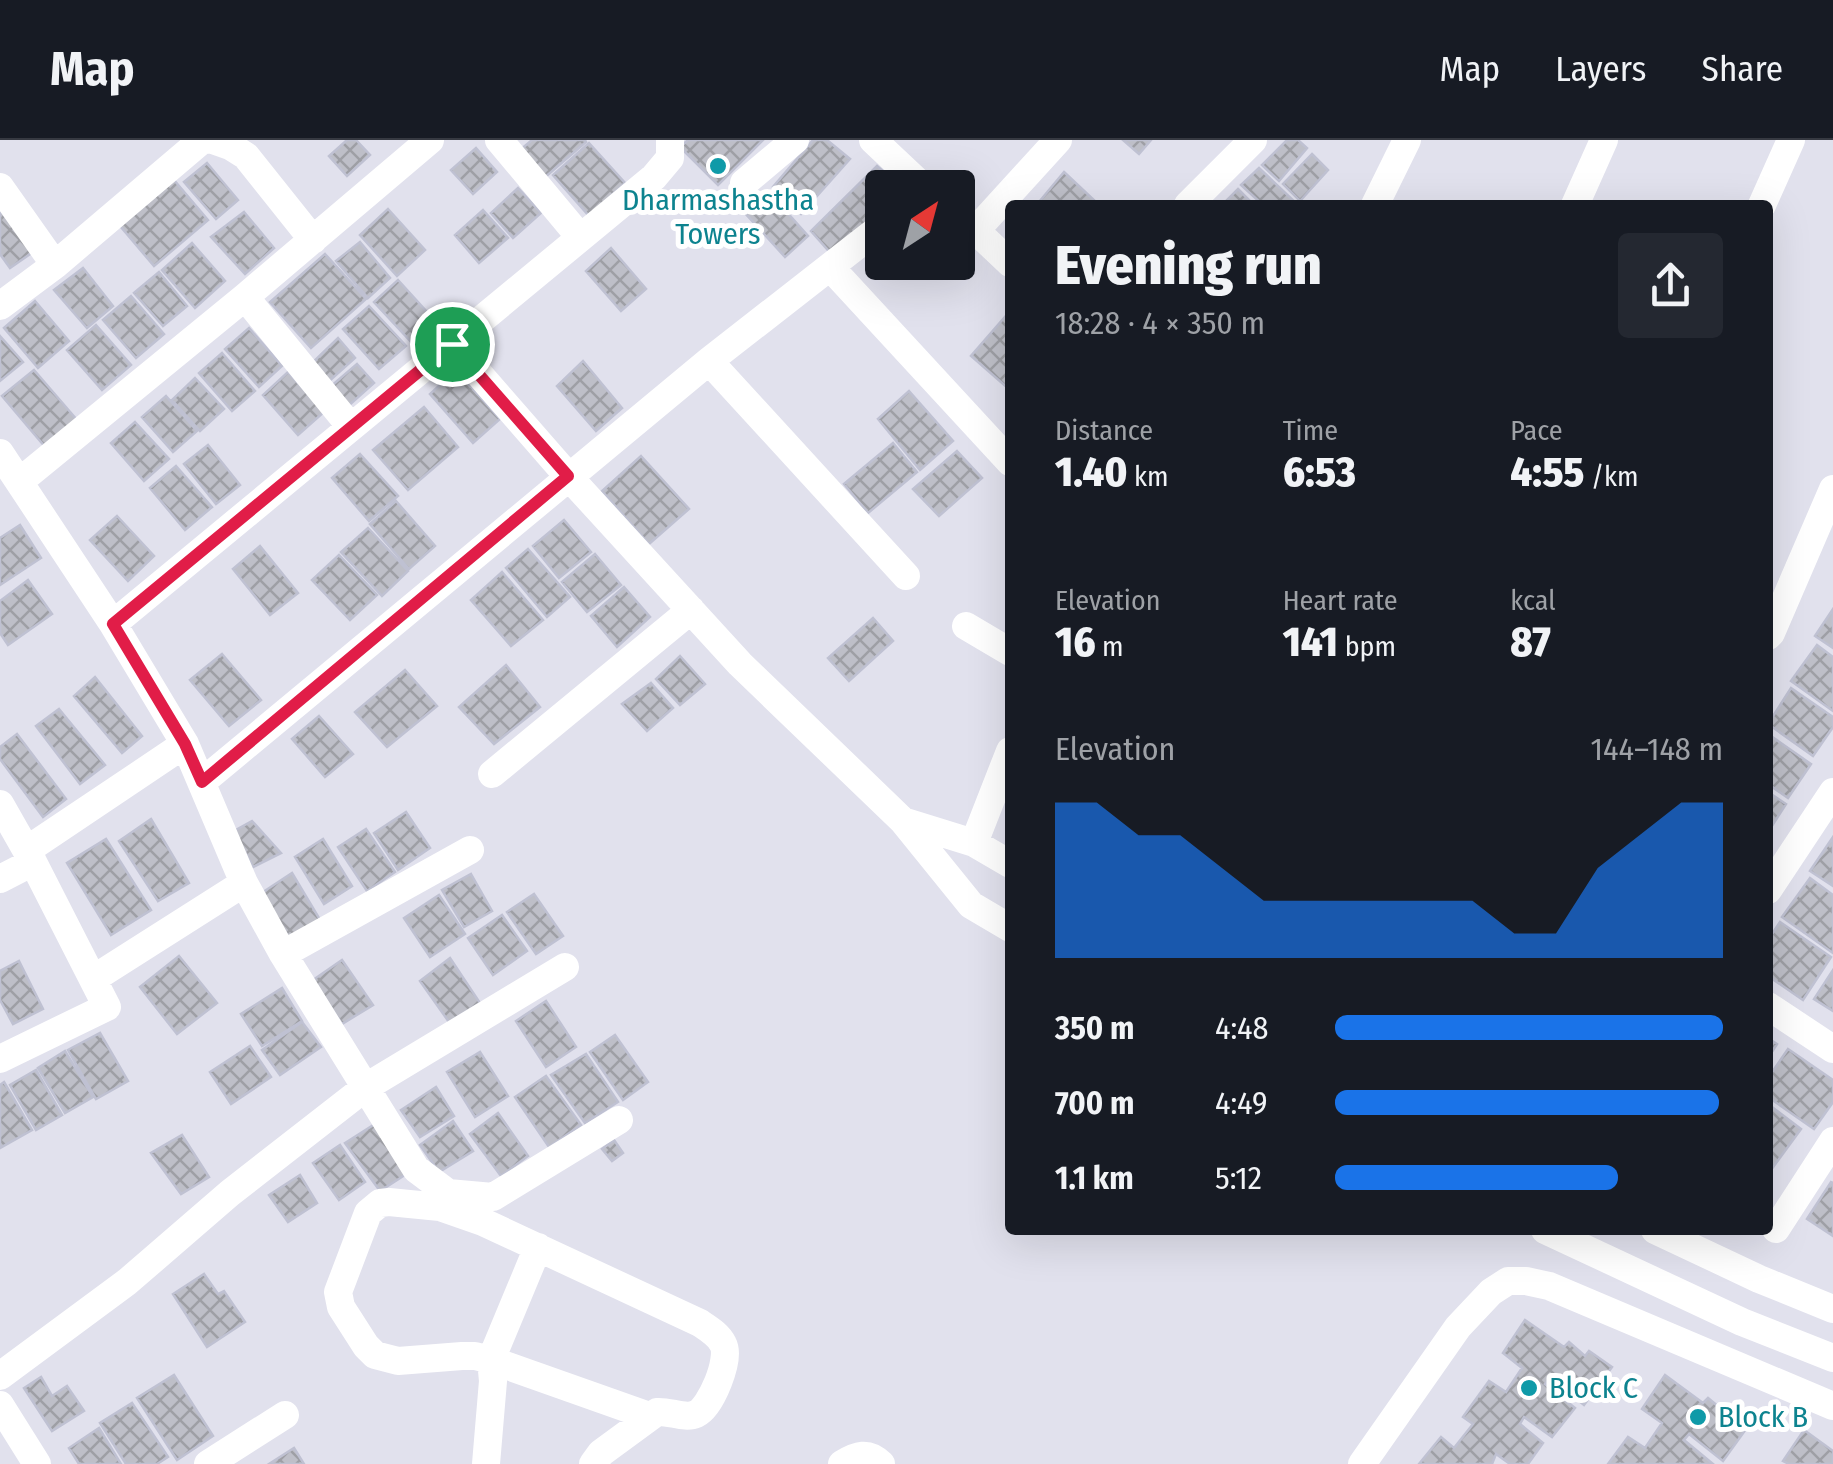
<!DOCTYPE html>
<html lang="en">
<head>
<meta charset="utf-8">
<style>
	body { margin:0; font-family:"Fira Sans Condensed",sans-serif; background:#242831; color:#f1f3f6; height:100vh; display:flex; flex-direction:column; font-size:38px; white-space:nowrap }
	* { box-sizing:border-box; margin:0 }
	p { font-size:32px; color:#9ea1a6 }
	.icon { flex:none; width:55px; height:55px; fill:none; stroke:currentColor; stroke-width:2; stroke-linecap:round; stroke-linejoin:round }
	.map { position:relative; flex:1; overflow:hidden }
	.details { position:absolute; left:1005px; top:60px; width:768px; height:1035px; display:flex; flex-direction:column; background:#171b24; border-radius:10px; box-shadow:0 10px 40px #0002 }
	.details>* { flex:none }
	.needle { width:65px; rotate:36deg }
	.controls { position:absolute; left:865px; top:30px; display:grid; gap:20px }
	.controls a { display:grid; place-items:center; width:110px; height:110px; border-radius:10px; background:#171b24; box-shadow:0 10px 40px #0002; font-size:50px }
	.pin { position:absolute; display:grid; place-items:center; width:85px; height:85px; color:#fff; margin:-42px; border:5px solid #fff; border-radius:50%; box-shadow:0 2px 10px #0007 }
	.round { display:grid; place-items:center; flex:none; width:105px; height:105px; border-radius:10px; background:#242831 }
	.headline { display:flex; align-items:center; justify-content:space-between; height:170px; padding:0 50px }
	h1 { font-size:55px; font-weight:800; line-height:75px }
	.stats { display:grid; grid-template-columns:repeat(3,1fr); gap:15px; height:170px; padding:10px 50px }
	.stats div { display:grid; align-content:center }
	.stats b { font-size:42px; font-weight:800 }
	.stats small { font-size:28px; font-weight:400 }
	.stats p { font-size:28px }
	.chart { height:280px; padding:20px 50px }
	.chart p { display:flex; justify-content:space-between }
	.chart svg { width:100%; height:180px; margin-top:10px; fill:#1a73e8; opacity:.7 }
	ul { padding:0 50px; list-style:none; font-size:32px }
	li { display:grid; grid-template-columns:160px 120px 1fr; align-items:center; height:75px }
	li i { height:25px; border-radius:12px; background:#1a73e8 }
	header { display:flex; align-items:center; gap:60px; box-sizing:border-box; height:140px; padding:0 50px; background:#171b24; border-bottom:2px solid #363941 }
	header strong { font-size:48px }
	nav { display:flex; gap:55px; margin-inline-start:auto; font-size:35px }
	.map>svg:first-child { display:block }
	.building { fill:url(#building-cross-hatch); stroke:#bfc1d2; stroke-width:2.5 }
	.lines { fill:none; stroke-linecap:round; stroke-linejoin:round }
	.minor { stroke:#fff; stroke-width:28 }
	.route-casing { stroke:#fff; stroke-width:20 }
	.route { stroke:#e11d48; stroke-width:12 }
	.culture-dot { fill:#0f9aa8; stroke:#fff; stroke-width:4 }
	.labels { text-anchor:middle; stroke-width:10; stroke-linejoin:round; paint-order:stroke }
	.culture-label { font-size:30px; fill:#0d838f; stroke:#fff; text-anchor:start }
</style>
</head>
<body>
<header>
<strong>Map</strong>
<nav><a>Map</a><a>Layers</a><a>Share</a></nav>
</header>
<div class="map">
<svg width="1833" height="1324" viewBox="0 0 1833 1324">
	<defs>
		<pattern id="building-cross-hatch" width="8" height="8" patternUnits="userSpaceOnUse" patternTransform="scale(2.5)"><rect width="8" height="8" fill="#bebfc8"/><path d="M0 0l8 8M0 8l8-8" fill="none" stroke="#9e9fa5"/></pattern>
	</defs>
	<rect width="100%" height="100%" fill="#e1e1ed"/>
	<path class="building" d="M347,0H356L370,15L347,36L329,16Z
		M532,0H585L586,2L543,39L519,11Z
		M688,0H763L718,45L680,7Z
		M813,0H827L850,19L801,74L773,47Z
		M1123,0H1151L1139,14Z
		M1287,0H1298L1307,8L1279,41L1262,25Z
		M589,3L625,43L589,76L553,35Z
		M476,8L497,32L473,54L451,30Z
		M1312,14L1328,30L1300,61L1283,44Z
		M207,23L238,60L216,79L184,42Z
		M877,26L902,48H882V70L834,117L811,91Z
		M1259,28L1297,64L1296,65H1263L1241,45Z
		M1064,32L1096,62L1093,65H1043L1039,62Z
		M174,40L208,80L154,126L120,86Z
		M518,48L541,73L513,98L491,73Z
		M1238,49L1254,65H1222Z
		M768,51L808,96L785,117L744,72Z
		M388,69L425,110L397,136L360,95Z
		M0,70L33,112L10,128L0,114Z
		M483,70L508,98L479,123L455,95Z
		M244,72L274,108L245,134L211,97Z
		M360,102L390,138L368,158L336,121Z
		M192,103L225,141L195,168L162,130Z
		M611,108L646,149L621,171L586,131Z
		M325,114L366,159L311,208L270,162Z
		M83,128L113,166L87,188L54,150Z
		M159,132L187,166L163,186L134,153Z
		M398,140L437,183L413,204L374,162Z
		M131,156L164,194L136,218L103,180Z
		M35,161L69,201L38,228L4,188Z
		M369,166L406,206L379,229L343,189Z
		M1010,171V250L971,216Z
		M96,185L131,225L102,250L67,210Z
		M249,188L282,226L259,247L225,209Z
		M0,196L23,222L0,241Z
		M338,198L355,218L326,244L310,225Z
		M222,213L255,251L232,271L199,233Z
		M583,221L622,268L596,291L557,246Z
		M357,224L374,243L346,268L329,248Z
		M34,230L78,281L46,308L2,256Z
		M456,230L500,279L473,303L430,254Z
		M288,232L324,272L298,295L263,255Z
		M195,238L224,269L200,291L172,260Z
		M909,251L953,301L920,330L878,279Z
		M166,256L197,291L173,312L142,277Z
		M424,267L458,307L408,350L373,310Z
		M135,282L169,319L144,341L111,303Z
		M893,303L917,332L868,373L844,344Z
		M208,305L240,345L216,364L184,324Z
		M957,311L982,338L939,376L913,349Z
		M360,314L398,356L369,381L332,338Z
		M641,316L689,369L649,404L602,351Z
		M176,326L212,367L185,390L150,348Z
		M396,361L435,406L409,429L370,384Z
		M117,376L154,416L128,441L90,400Z
		M564,380L591,412L559,438L533,406Z
		M20,385L41,418L0,445V398Z
		M368,388L408,431L382,456L341,412Z
		M260,406L298,453L270,475L233,429Z
		M528,409L570,457L547,477L506,428Z
		M595,414L621,445L587,472L562,442Z
		M339,415L377,455L350,480L312,440Z
		M502,432L543,480L511,506L471,460Z
		M28,440L52,474L8,505L0,493V461Z
		M624,447L650,477L617,507L591,476Z
		M1833,469V508L1815,496Z
		M873,478L893,501L849,541L828,518Z
		M1817,505L1833,517V571L1791,541Z
		M222,514L261,560L229,586L190,540Z
		M680,516L705,544L680,565L656,539Z
		M506,525L540,567L494,604L459,567Z
		M405,530L437,566L387,607L355,572Z
		M95,537L142,596L122,613L74,556Z
		M651,543L673,568L647,591L622,564Z
		M1791,548L1833,577V587L1813,616L1768,584Z
		M59,569L105,625L80,644L36,586Z
		M319,576L353,614L325,637L292,599Z
		M17,594L66,659L43,677L0,619V607Z
		M1768,594L1811,624L1788,658L1768,644Z
		M1768,652L1786,664L1768,692Z
		M406,672L430,708L398,730L374,693Z
		M151,679L189,743L158,761L119,701Z
		M252,681L281,713L253,727L234,691Z
		M366,689L395,732L367,751L338,707Z
		M1833,697V746L1810,731Z
		M106,699L151,770L111,795L67,723Z
		M323,699L352,746L324,764L295,717Z
		M292,733L322,783L291,801L260,754Z
		M471,734L492,771L464,787L442,750Z
		M1810,738L1833,755V813L1782,777Z
		M534,754L563,796L536,814L507,772Z
		M439,755L465,794L430,817L404,778Z
		M502,775L527,811L493,835L468,798Z
		M1780,782L1831,817L1803,860L1768,836V800Z
		M179,816L217,863L177,894L140,847Z
		M450,818L480,863L449,882L420,841Z
		M342,820L373,865L342,884L313,840Z
		M19,821L43,869L13,884L0,860V831Z
		M1833,830V871L1814,859Z
		M282,848L302,881L262,906L241,874Z
		M546,861L576,907L546,927L516,881Z
		M302,882L321,907L280,935L262,910Z
		M100,893L128,941L96,959L68,910Z
		M615,895L648,942L623,960L590,912Z
		M1768,898L1777,904L1768,918Z
		M250,906L271,937L231,964L210,932Z
		M1788,909L1833,940V962L1814,989L1768,957V938Z
		M65,911L93,957L65,973L38,928Z
		M480,912L508,956L475,977L447,932Z
		M586,914L618,962L585,983L551,935Z
		M36,930L62,975L36,990L10,945Z
		M546,936L581,985L549,1007L515,957Z
		M4,942L32,990L0,1008V945Z
		M436,947L454,976L420,997L401,970Z
		M1768,964L1801,989L1771,1030L1768,1028Z
		M498,973L528,1016L501,1036L470,994Z
		M453,981L473,1011L439,1032L420,1005Z
		M375,984L408,1033L380,1051L345,1003Z
		M182,995L209,1037L181,1054L151,1013Z
		M614,1000L623,1013L612,1021L602,1009Z
		M340,1005L365,1042L339,1060L313,1023Z
		M300,1035L317,1063L288,1082L269,1055Z
		M1831,1042L1833,1043V1096L1807,1079Z
		M204,1134L218,1154L224,1151L245,1182L207,1207L173,1154Z
		M1525,1180L1564,1207L1569,1202L1585,1216L1589,1211L1612,1227L1584,1265L1550,1238L1545,1244L1575,1268L1552,1297L1524,1277L1520,1284L1543,1303L1528,1324H1510L1496,1314L1492,1324H1419L1441,1297L1454,1308L1473,1284L1463,1277L1489,1241L1506,1252L1522,1228L1503,1213Z
		M174,1235L213,1296L177,1320L137,1258Z
		M1665,1235L1703,1263L1708,1258L1725,1272L1728,1267L1751,1282L1723,1321L1689,1294L1684,1300L1713,1324H1608L1628,1297L1645,1308L1662,1283L1642,1269Z
		M41,1237L52,1256L67,1246L84,1271L52,1291L24,1248Z
		M132,1263L168,1317L157,1324H126L100,1283Z
		M99,1288L121,1324H79L69,1308Z
		M1804,1290L1833,1311V1324H1789L1783,1321Z
		M294,1308L304,1324H269Z"/>
	<g class="lines">
		<path class="minor" d="M213,0L230,6L246,16L313,100
			M499,0L580,97
			M873,0L924,48
			M744,43L795,0
			M0,47L55,125
			M1188,65L1253,0
			M1375,65L1407,0
			M1575,65L1604,0
			M1762,65L1791,0
			M958,74L1010,123
			M976,90L1058,0
			M831,128L1010,322
			M245,157L351,287
			M0,166L55,125L202,0H206
			M452,203L568,336L740,524L903,681L971,765L1010,788
			M709,221L906,436
			M0,313L113,484L185,604L244,743L283,814L416,1029L448,1053L493,1057L619,980
			M19,342L245,157L430,0
			M113,484L654,37L670,18V0
			M966,486L1010,512
			M1768,496L1771,493L1833,349
			M492,634L691,470
			M202,642L709,221L882,86
			M0,664L33,722L107,867L0,919
			M903,681L974,703L1010,724
			M974,703L1010,611
			M27,710L185,604
			M0,739L33,722
			M1768,750L1833,652
			M283,814L470,710
			M93,839L244,743
			M1768,866L1833,909
			M1776,1089L1833,1001
			M1545,1090L1742,1182L1833,1218
			M1655,1090L1759,1139L1833,1169
			M538,1107L491,1220L649,1276
			M0,1236L127,1142L230,1053L366,947L565,827
			M0,1265L37,1324
			M208,1324L285,1275
			M486,1324L493,1241L491,1220L475,1216H462L398,1221L375,1215L366,1206L341,1167L338,1152L368,1073L380,1063L389,1062L440,1067L483,1082L700,1183C709,1189 719,1195 723,1204C731,1219 711,1267 696,1274C685,1279 670,1271 657,1272L601,1313L593,1324
			M842,1324C857,1315 868,1311 881,1324
			M1362,1324L1458,1187L1491,1152L1508,1141H1526L1549,1146L1833,1266"/>
	</g>
	<g class="lines">
		<g class="route-casing">
			<path id="route" d="M452,204L568,336L202,642L185,604L113,484Z"/>
		</g>
		<use href="#route" class="route"/>
	</g>
	<g class="culture-dot">
		<circle cx="718" cy="26" r="10"/>
		<circle cx="1529" cy="1248" r="10"/>
		<circle cx="1698" cy="1277" r="10"/>
	</g>
	<g class="labels">
		<g class="culture-label">
			<text x="718" y="70" text-anchor="middle">Dharmashastha<tspan x="718" dy="34">Towers</tspan></text>
			<text x="1549" y="1258">Block C</text>
			<text x="1718" y="1287">Block B</text>
		</g>
	</g>
</svg>
<div class="controls">
<a><svg class="needle" viewBox="-14 -14 28 28"><path d="M0-13l5 13h-10z" fill="#e53935"/><path d="M0 13l5-13h-10z" fill="#9ea1a6"/></svg></a>
</div>
<div class="pin" style="left:452px;top:204px;background:#1e9e55"><svg class="icon" aria-label="arrive" viewBox="0 0 24 24"><path d="M6 21V4h12l-3 4 3 4H6"/></svg></div>
<section class="details">
<div class="headline"><div><h1>Evening run</h1><p>18:28 · 4 × 350 m</p></div><a class="round"><svg class="icon" aria-label="share" viewBox="0 0 24 24"><path d="M12 15V3M7 8l5-5 5 5M5 13v7h14v-7"/></svg></a></div>
<div class="stats">
<div><p>Distance</p><b>1.40<small> km</small></b></div>
<div><p>Time</p><b>6:53</b></div>
<div><p>Pace</p><b>4:55<small> /km</small></b></div>
</div>
<div class="stats">
<div><p>Elevation</p><b>16<small> m</small></b></div>
<div><p>Heart rate</p><b>141<small> bpm</small></b></div>
<div><p>kcal</p><b>87</b></div>
</div>
<div class="chart"><p><span>Elevation</span>144–148 m</p>
<svg viewBox="0 0 160 44" preserveAspectRatio="none"><path d="M0 44V6L10 6L20 14L30 14L40 22L50 30L60 30L70 30L80 30L90 30L100 30L110 38L120 38L130 22L140 14L150 6L160 6V44z"/></svg>
</div>
<ul>
<li><b>350 m</b>4:48<i style="width:100%"></i></li>
<li><b>700 m</b>4:49<i style="width:99%"></i></li>
<li><b>1.1 km</b>5:12<i style="width:73%"></i></li>
</ul>
</section>
</div>
</body>
</html>
